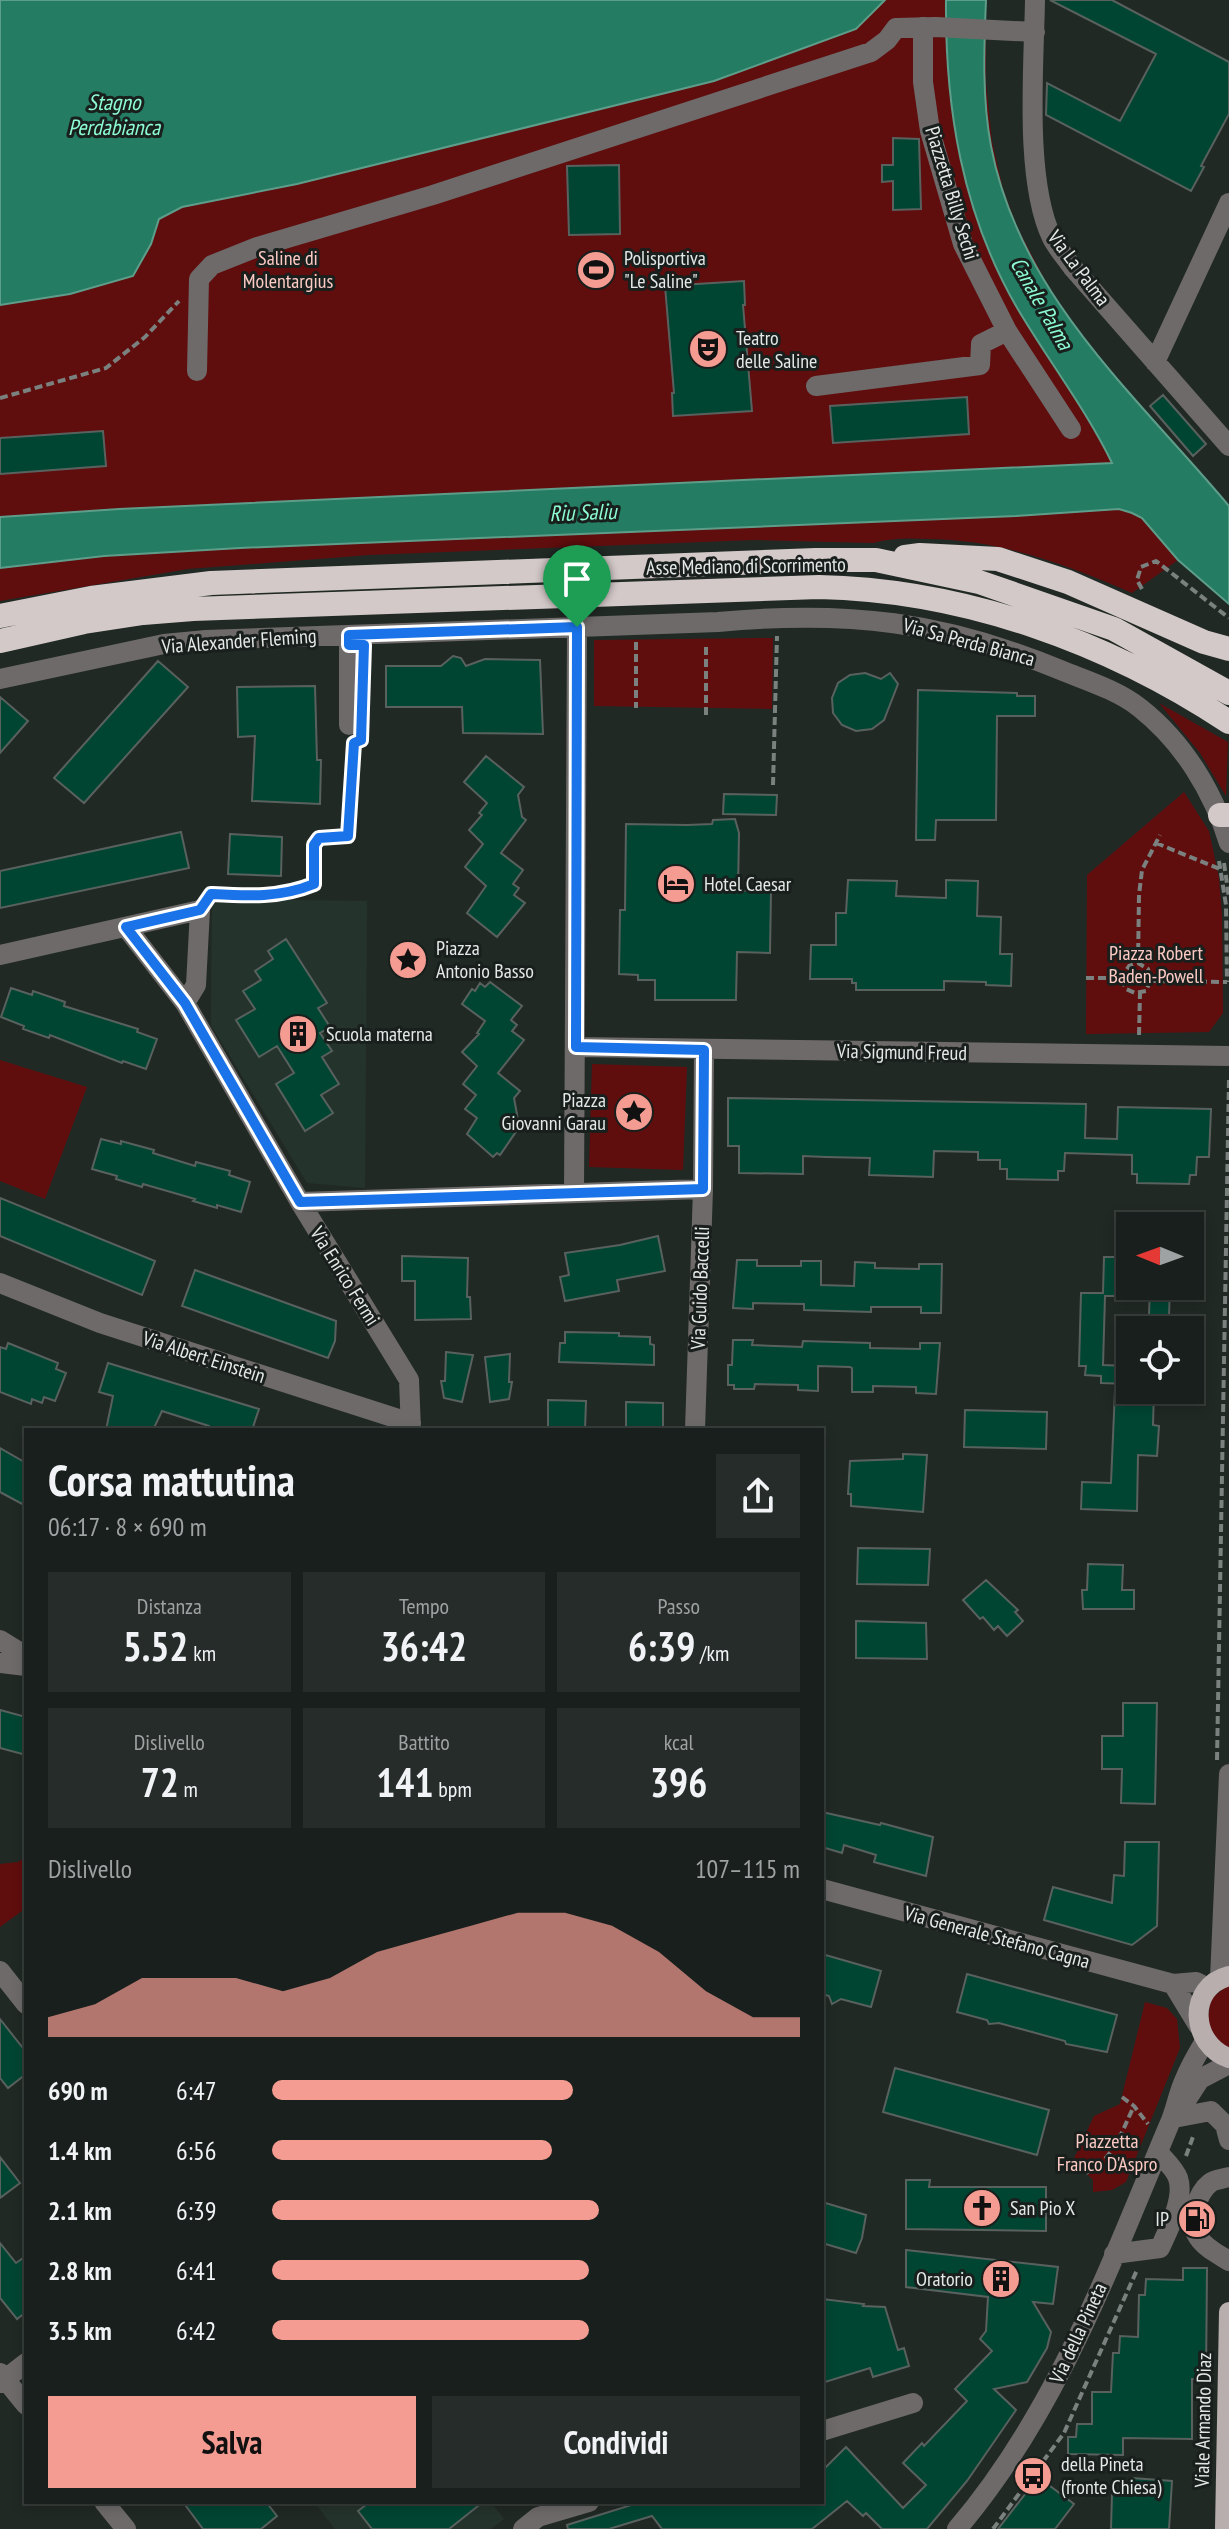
<!DOCTYPE html>
<html lang="it">
<head>
<meta charset="utf-8">
<style>
	body { margin:0; font-family:"PT Sans Narrow",sans-serif; background:#262c29; color:#f1f3f6; height:100vh; display:flex; flex-direction:column; font-size:30px; white-space:nowrap }
	* { box-sizing:border-box; margin:0 }
	p { font-size:26px; color:#9fa2a3 }
	.icon { flex:none; width:44px; height:44px; fill:none; stroke:currentColor; stroke-width:2; stroke-linecap:round; stroke-linejoin:round }
	.map { position:relative; flex:1; overflow:hidden }
	.details { position:absolute; left:24px; top:1428px; width:800px; height:1076px; display:flex; flex-direction:column; background:#191f1c; border-radius:0px; box-shadow:0 4px 12px #0003,0 0 0 2px #373d3b }
	.details>* { flex:none }
	.needle { width:52px; rotate:271deg }
	.tools { position:absolute; left:1116px; top:1212px; display:grid; gap:16px }
	.tools a { display:grid; place-items:center; width:88px; height:88px; border-radius:0px; background:#191f1c; box-shadow:0 4px 12px #0003,0 0 0 2px #373d3b; font-size:40px }
	.pin { position:absolute; display:grid; place-items:center; width:68px; height:68px; color:#fff; margin:-82px -34px; border-radius:50% 50% 50% 0; rotate:-45deg; box-shadow:0 0 8px #0007 }
	.pin .icon { rotate:45deg }
	.round { display:grid; place-items:center; flex:none; width:84px; height:84px; border-radius:0px; background:#262c29 }
	.summary { display:flex; align-items:center; justify-content:space-between; height:136px; padding:0 24px }
	h1 { font-size:44px; font-weight:700; line-height:60px }
	.figures { display:grid; grid-template-columns:repeat(3,1fr); gap:12px; height:136px; padding:8px 24px }
	.figures div { display:grid; align-content:center; border-radius:0px; background:#262c29; text-align:center }
	.figures b { font-size:40px; font-weight:700 }
	.figures small { font-size:22px; font-weight:400 }
	.figures p { font-size:22px }
	.chart { height:224px; padding:16px 24px }
	.chart p { display:flex; justify-content:space-between }
	.chart svg { width:100%; height:144px; margin-top:8px; fill:#f59c92; opacity:.7 }
	.cta { display:flex; gap:16px; margin-top:auto; padding:16px 24px }
	.cta a { flex:1; height:92px; border-radius:0px; background:#f59c92; color:#111; font-size:32px; font-weight:700; line-height:92px; text-align:center }
	.cta a+a { background:#262c29; color:#f1f3f6 }
	ul { padding:0 24px; list-style:none; font-size:26px }
	li { display:grid; grid-template-columns:128px 96px 1fr; align-items:center; height:60px }
	li i { height:20px; border-radius:10px; background:#f59c92 }
	.map>svg:first-child { display:block }
	.built { fill:#25332d }
	.green { fill:#600d0d }
	.water { fill:#247d62; stroke:#5e9d8a; stroke-width:2 }
	.building { fill:#004532; stroke:#59615e; stroke-width:2 }
	.lines { fill:none; stroke-linecap:round; stroke-linejoin:round }
	.path { stroke:#7a817e; stroke-width:4; stroke-dasharray:8 4; stroke-linecap:butt }
	.minor { stroke:#6e6a6a; stroke-width:20 }
	.major { stroke:#b7aead; stroke-width:20 }
	.highway { stroke:#d3c9c8; stroke-width:24 }
	.route-casing { stroke:#fff; stroke-width:16 }
	.route { stroke:#1a73e8; stroke-width:10 }
	.labels { text-anchor:middle; stroke-width:6; stroke-linejoin:round; paint-order:stroke }
	.street-label { font-size:20px; fill:#e4e9e7; stroke:#181f1c }
	.park-label { font-size:20px; fill:#fdcac4; stroke:#181f1c }
	.poi-label { font-size:20px; fill:#e4e9e7; stroke:#181f1c; text-anchor:start }
	.water-label { font-size:22px; font-style:italic; fill:#8dfcd4; stroke:#181f1c }
</style>
</head>
<body>
<div class="map">
<svg width="1229" height="2529" viewBox="0 0 1229 2529">
	<rect width="100%" height="100%" fill="#212925"/>
	<path class="built" d="M212,899L367,901L365,1188L307,1183L211,1025Z
		M314,2502H491L504,2519L491,2529H335Z"/>
	<path class="green" d="M0,0H986V83L992,141L1003,189L1017,227L1055,299L1070,322L1131,396L1147,524L1178,560L1132,593C1066,564 1001,540 929,539C909,538 892,538 873,543L754,540L369,555L188,569L0,601V568L104,556L240,548L1018,516L238,541L0,565Z
		M773,638L772,709L594,706V640Z
		M1159,703L1228,742L1226,796L1200,753Z
		M1184,792L1209,831L1219,878L1222,915L1223,1013L1209,1032L1086,1034L1087,875Z
		M0,1060L87,1087L45,1199L0,1181Z
		M592,1064L687,1067L683,1170L589,1167Z
		M26,1857V1908L0,1927V1864L18,1862Z
		M1229,1984V2049L1221,2045L1207,2024L1211,1999Z
		M1145,2002L1167,2008L1177,2019L1180,2048L1126,2182L1112,2190L1093,2192V2180L1086,2173H1067L1094,2116L1120,2104Z"/>
	<path class="water" d="M0,0H885L856,29L714,81L297,184L182,207L159,219L151,244L133,276L70,294L0,305Z
		M946,0H986C984,48 982,98 991,146C1019,295 1136,395 1229,506V604L1178,560L1142,518L1132,513L1119,509L1016,516L240,548L104,556L0,568V517L119,509L1112,463C1086,409 1047,359 1016,306C962,212 945,108 946,0Z"/>
	<path class="building" d="M1050,0H1112L1229,62V114L1201,166L1204,167L1191,191L1046,115L1047,83L1120,121L1156,54Z
		M893,138L919,139L921,209L893,210V181L882,182V165H893Z
		M619,165L620,234L569,235L567,166Z
		M744,281L745,305H743L752,411L673,416L672,393H674L665,286Z
		M1163,395L1206,444L1193,456L1150,406Z
		M967,397L969,434L833,443L830,406Z
		M103,431L106,466L0,474V438Z
		M453,656L461,658L466,666L485,659L540,660L543,734L463,733L462,707H386V666H441Z
		M158,661L188,687L84,803L54,778Z
		M865,673L881,679L890,673L898,684L884,720L872,729L856,731L842,725L833,713L832,698L838,683L850,675Z
		M315,686L317,760H321L320,804L252,801L255,736L238,737L237,687Z
		M918,690L1017,693V696H1035V716H997L996,820H936L935,840H916Z
		M0,697L28,721L0,753Z
		M486,756L524,787L518,795L522,817L526,820L501,853L523,870L513,884L519,888L514,895L525,903L497,937L467,913L486,886L465,867L483,844L469,830L482,815L479,813L487,803L464,782Z
		M724,794L777,795L776,815L723,814Z
		M735,819L739,833L738,891L771,890L770,953L737,952L736,1000H655V980H638V975L619,974L620,910H625L626,824L687,825L712,824L713,820Z
		M181,832L189,868L0,908V871Z
		M230,834L282,837L281,876L228,874Z
		M848,880L897,881L896,896L946,898V880L978,881L977,916L1001,917L1000,954H1012L1011,986L986,985V982L944,981V990H856V983H852V979H810L811,945H836V913H846Z
		M286,939L327,1003L318,1008L330,1027L320,1033L332,1051L322,1057L339,1084L321,1095L333,1113L305,1131L276,1084L294,1073L277,1046L259,1057L236,1020L255,1009L243,991L261,980L255,971L273,959L268,951Z
		M490,982L522,1006L511,1020L517,1025L512,1031L524,1040L498,1073L520,1091L514,1098L518,1120L522,1123L500,1155L497,1153L493,1157L467,1134L477,1118L465,1109L476,1095L463,1084L477,1066L462,1052L479,1034L477,1033L485,1021L462,1004L472,989L475,991L480,983L485,987Z
		M11,988L32,995L33,991L65,1002L64,1006L138,1029L137,1032L157,1039L146,1069L123,1061L122,1063L50,1035L49,1038L23,1029L24,1026L1,1017Z
		M728,1098L1086,1104L1085,1138L1117,1139L1118,1107L1211,1109L1209,1157H1197L1196,1175H1190L1189,1184L1137,1183V1174H1132V1155L1065,1153L1064,1171H1058V1180L1007,1179V1169H1000V1160H978V1152L934,1151L933,1177L869,1175L870,1158L826,1157L803,1156V1174L739,1173V1146H728Z
		M101,1139L121,1144V1141L154,1150L153,1153L195,1166L196,1162L230,1171L229,1175L250,1182L241,1212L217,1205V1208L193,1201L195,1199L143,1184L142,1187L116,1179L117,1176L92,1169Z
		M0,1198L155,1261L142,1295L0,1236Z
		M658,1236L665,1271L617,1280L619,1291L565,1301L560,1277L569,1275L565,1253L620,1245Z
		M402,1256L468,1258L467,1297H470L471,1319L415,1320V1281H402Z
		M1104,1257H1130V1296H1105L1103,1365L1130,1366V1384L1101,1383V1376L1085,1375L1086,1366H1079L1081,1293H1103Z
		M737,1260H757V1266H801V1261H821V1285L854,1286L855,1262L875,1263V1268L919,1269V1264H942L941,1313H921V1307H871V1312L804,1310V1304L753,1303V1309L733,1308Z
		M195,1270L336,1321L335,1341L328,1358L182,1306Z
		M1150,1286H1170L1169,1316L1149,1315Z
		M565,1332L619,1333V1336L650,1337V1344L654,1345V1365L559,1362L560,1343H565Z
		M733,1340H753L752,1345L802,1347L803,1341L870,1343V1348L920,1349V1343H940L936,1394L916,1393V1387L873,1386V1392H852V1368L850,1367L818,1366V1391L798,1390V1385L755,1384L754,1389H734V1385H728V1365H732Z
		M8,1343L58,1363L56,1369L66,1373L55,1401L44,1397L42,1403L32,1399L31,1404L0,1392V1347L6,1349Z
		M446,1352L473,1355L462,1402L444,1398L441,1381H445Z
		M510,1354L509,1382H512L509,1399L490,1402L485,1357Z
		M108,1363L259,1409L252,1430H208L209,1426L162,1411L153,1430H106L113,1396L99,1392Z
		M1115,1390H1154L1153,1425L1159,1426L1157,1456L1138,1455L1137,1511L1081,1509L1082,1482L1111,1483Z
		M548,1400L586,1401L585,1430H548Z
		M626,1402L663,1403V1430H626Z
		M965,1410L1047,1412L1046,1449L964,1447Z
		M0,1448L26,1463V1506L0,1492Z
		M903,1454L927,1455L923,1512L851,1506V1494H848L850,1461L903,1459Z
		M858,1548L930,1549L928,1585L857,1584Z
		M1088,1564L1123,1565L1122,1590H1134V1609H1083L1082,1590H1087Z
		M986,1580L1018,1610L1015,1612L1023,1621L1007,1636L998,1626L994,1630L983,1617L980,1619L963,1600Z
		M856,1621L926,1623L927,1659L856,1658Z
		M1123,1703H1157L1155,1804L1121,1803L1122,1769H1102V1736H1123Z
		M0,1710L26,1717V1755L0,1748Z
		M822,1812L880,1825L881,1823L933,1837L926,1876L874,1862L876,1855L844,1845L842,1853L822,1847Z
		M1125,1842H1159L1157,1926L1132,1945L1044,1920L1053,1887L1112,1903L1114,1875L1124,1876Z
		M822,1954L881,1971L871,2007L841,1999L832,2004L829,1996L822,1994Z
		M967,1974L1117,2015L1107,2052L1066,2044L1065,2041L999,2023L989,2024L987,2020L957,2012Z
		M0,2019L26,2052V2074L8,2088L0,2078Z
		M895,2068L1049,2110L1037,2155L883,2112Z
		M0,2157L20,2183L0,2198Z
		M906,2180H930L929,2187H1046V2231L906,2229Z
		M822,2202L866,2215L862,2238L856,2253L822,2243Z
		M0,2243L16,2263L26,2256V2312L17,2319L0,2298Z
		M906,2250L1058,2267L1053,2304L1033,2302L1051,2332L1047,2348L1027,2382L994,2389L1016,2410L967,2481L927,2529H882L866,2513L863,2516L847,2501L812,2529H662L652,2516L609,2529H568L567,2525L641,2502H822V2471L846,2447L903,2508L926,2485L903,2463L922,2443L924,2446L967,2401L955,2389L992,2351L980,2339L986,2331L988,2297L906,2287Z
		M1183,2268H1207L1206,2380L1192,2379V2439L1123,2438V2455L1068,2454V2437H1076L1077,2424H1092V2392H1111L1113,2353H1119L1120,2336L1138,2337L1139,2295H1145L1146,2279L1183,2280Z
		M822,2299L864,2304L863,2306L885,2307L898,2350L904,2348L909,2366L873,2377L870,2368L822,2383Z
		M1132,2478L1172,2481L1169,2529H1111L1112,2493L1131,2494Z
		M1036,2480H1042L1074,2504L1055,2529H998Z
		M183,2502H266L277,2516L261,2529H203Z
		M370,2502H483L449,2529H372L358,2511Z"/>
	<g class="lines">
		<path class="path" d="M0,398L106,368L145,337L179,301
			M1142,589L1137,580L1141,567L1156,561L1229,618
			M636,642V708
			M706,715V643
			M773,785L777,636
			M1156,843L1220,869
			M1219,861L1226,905L1227,982
			M1224,863L1229,898
			M211,894C247,896 280,898 314,884V845L319,838L348,836L354,743
			M1138,963L1139,895L1142,870L1160,835
			M1086,978H1121L1126,989L1135,993L1146,991L1150,981L1148,969L1138,963L1129,966L1121,978
			M1151,981L1227,982
			M1139,1035L1140,993
			M1217,1760L1229,1077
			M1122,2097L1134,2106L1148,2124
			M1186,2156L1194,2134
			M1086,2173C1115,2157 1120,2135 1134,2106
			M993,2529L1064,2433L1137,2270"/>
		<path class="minor" d="M1035,0C1034,65 1024,180 1052,238C1057,248 1066,258 1073,268L1229,446
			M923,27V82L930,131L963,244L1007,331L1071,429
			M1155,362L1229,203
			M197,371L199,279L212,265L257,247L433,195L871,52L887,40L896,28L936,27L1035,32
			M816,386L980,365L981,344L1007,331
			M349,635V725
			M0,679L164,644L206,640L718,622C847,610 943,621 1063,671C1088,681 1119,691 1140,708C1183,742 1213,791 1229,843
			M126,927L185,1003L300,1202L409,1380L411,1430
			M0,955L200,910L196,985L185,1003
			M576,1047L1229,1056
			M574,1194L577,627
			M300,1202L703,1189
			M0,1283L100,1323L411,1423
			M695,1430L703,1189L704,1050
			M0,1640L26,1656
			M0,1663L26,1666
			M822,1889L1173,1984L1196,1982L1208,1988
			M0,1971L26,2004
			M1220,1979L1229,1774
			M1173,1984L1198,2025
			M1187,2099L1200,2079L1229,2064
			M1179,2117L1211,2111L1225,2125L1229,2140
			M1229,2177C1223,2179 1215,2179 1210,2183C1197,2193 1188,2223 1198,2237C1205,2248 1218,2254 1229,2261
			M1114,2254L1160,2248C1168,2230 1185,2199 1178,2178C1175,2169 1164,2159 1158,2152
			M0,2373L26,2405
			M0,2383L26,2363
			M822,2431L913,2403
			M104,2502L126,2529
			M523,2529L538,2517L589,2502
			M957,2529C1057,2412 1110,2265 1169,2125C1176,2110 1178,2093 1185,2079C1190,2066 1198,2053 1205,2041"/>
		<path class="major" d="M1229,1976C1186,1987 1191,2045 1229,2058
			M1225,2529L1229,2312"/>
		<path class="highway" d="M905,557L920,555L998,559L1068,582L1204,642L1229,649
			M0,616L91,598L211,583L816,560H876L979,582L1114,629L1229,693
			M0,641L84,622L143,613L193,609L819,587C965,590 1108,642 1229,722
			M1220,815H1229"/>
	</g>
	<g class="lines">
		<g class="route-casing">
			<path id="route" d="M577,627L576,1047L704,1050L703,1189L300,1202L185,1003L126,927L200,910L211,894C247,896 280,898 314,884V845L319,838L348,836L354,743L361,740L364,645H349V635Z"/>
		</g>
		<use href="#route" class="route"/>
	</g>
	<defs>
		<g id="stadium-disc" transform="scale(2)"><circle r="9.5" fill="#f59c92" stroke="#181f1c"/><path d="M0-5a6.5 5 0 1 0 0 10a6.5 5 0 1 0 0-10ZM-3.5-1.8h7v3.6h-7Z" fill="#111"/></g>
		<g id="theatre-disc" transform="scale(2)"><circle r="9.5" fill="#f59c92" stroke="#181f1c"/><path d="M-5-5.5Q0-4 5-5.5V0Q5 5 0 6Q-5 5-5 0ZM-3.3-2.5H-1v1.5H-3.3ZM1-2.5H3.3v1.5H1ZM-2.8 1Q0 5.5 2.8 1Z" fill="#111"/></g>
		<g id="hotel-disc" transform="scale(2)"><circle r="9.5" fill="#f59c92" stroke="#181f1c"/><path d="M-6-4.5h1.5V1H6V5H4.5V3h-9V5H-6ZM-4 0a1.8 1.8 0 1 1 3.6 0ZM.5 0V-2.5h3Q6-2.5 6 0Z" fill="#111"/></g>
		<g id="sight-disc" transform="scale(2)"><circle r="9.5" fill="#f59c92" stroke="#181f1c"/><path d="M0-6L1.8-2.2L6-1.7L2.9 1.2L3.7 5.4L0 3.3L-3.7 5.4L-2.9 1.2L-6-1.7L-1.8-2.2Z" fill="#111"/></g>
		<g id="building-disc" transform="scale(2)"><circle r="9.5" fill="#f59c92" stroke="#181f1c"/><path d="M-4-6H4V6H1V3H-1V6H-4ZM-2.5-4.3h1.7v1.8h-1.7ZM.8-4.3h1.7v1.8H.8ZM-2.5-1h1.7V.8h-1.7ZM.8-1h1.7V.8H.8Z" fill="#111"/></g>
		<g id="church-disc" transform="scale(2)"><circle r="9.5" fill="#f59c92" stroke="#181f1c"/><path d="M-1.2-6h2.4v3.5h3.3v2.4h-3.3V6h-2.4V-.1h-3.3v-2.4h3.3Z" fill="#111"/></g>
		<g id="fuel-disc" transform="scale(2)"><circle r="9.5" fill="#f59c92" stroke="#181f1c"/><path d="M-5.5-6h7V0h2V4h1.3V-2.5L3-4.5l.8-.8L6-3V5H2.5V1h-1V6h-7ZM-4.2-4.7v3.2H.2V-4.7Z" fill="#111"/></g>
		<g id="bus-disc" transform="scale(2)"><circle r="9.5" fill="#f59c92" stroke="#181f1c"/><path d="M-5-6H5V4H4V6H2V4H-2V6H-4V4H-5ZM-3.5-4V0h7V-4ZM-3.5 1.2v1.5H-2V1.2ZM2 1.2v1.5H3.5V1.2Z" fill="#111"/></g>
	</defs>
	<g fill-rule="evenodd">
		<use href="#stadium-disc" x="596" y="270"/>
		<use href="#theatre-disc" x="708" y="349"/>
		<use href="#hotel-disc" x="676" y="884"/>
		<use href="#sight-disc" x="408" y="960"/>
		<use href="#building-disc" x="298" y="1034"/>
		<use href="#sight-disc" x="634" y="1112"/>
		<use href="#church-disc" x="982" y="2208"/>
		<use href="#fuel-disc" x="1197" y="2219"/>
		<use href="#building-disc" x="1001" y="2279"/>
		<use href="#bus-disc" x="1033" y="2476"/>
	</g>
	<g class="labels">
		<g class="street-label">
			<text transform="translate(952 193) rotate(73)" y="7">Piazzetta Billy Sechi</text>
			<text transform="translate(1079 268) rotate(53)" y="7">Via La Palma</text>
			<text transform="translate(746 566) rotate(-1)" y="7">Asse Mediano di Scorrimento</text>
			<text transform="translate(239 641) rotate(-4)" y="7">Via Alexander Fleming</text>
			<text transform="translate(969 642) rotate(15)" y="7">Via Sa Perda Bianca</text>
			<text transform="translate(902 1052) rotate(1)" y="7">Via Sigmund Freud</text>
			<text transform="translate(345 1276) rotate(58)" y="7">Via Enrico Fermi</text>
			<text transform="translate(700 1288) rotate(-88)" y="7">Via Guido Baccelli</text>
			<text transform="translate(204 1357) rotate(18)" y="7">Via Albert Einstein</text>
			<text transform="translate(997 1937) rotate(15)" y="7">Via Generale Stefano Cagna</text>
			<text transform="translate(1078 2333) rotate(-65)" y="7">Via della Pineta</text>
			<text transform="translate(1203 2420) rotate(-89)" y="7">Viale Armando Diaz</text>
		</g>
		<g class="park-label">
			<text x="288" y="265">Saline di<tspan x="288" dy="23">Molentargius</tspan></text>
			<text x="1156" y="960">Piazza Robert<tspan x="1156" dy="23">Baden-Powell</tspan></text>
			<text x="1107" y="2148">Piazzetta<tspan x="1107" dy="23">Franco D'Aspro</tspan></text>
		</g>
		<g class="poi-label">
			<text x="624" y="265">Polisportiva<tspan x="624" dy="23">"Le Saline"</tspan></text>
			<text x="736" y="345">Teatro<tspan x="736" dy="23">delle Saline</tspan></text>
			<text x="704" y="891">Hotel Caesar</text>
			<text x="436" y="955">Piazza<tspan x="436" dy="23">Antonio Basso</tspan></text>
			<text x="326" y="1041">Scuola materna</text>
			<text x="606" y="1107" text-anchor="end">Piazza<tspan x="606" dy="23">Giovanni Garau</tspan></text>
			<text x="1010" y="2215">San Pio X</text>
			<text x="1169" y="2226" text-anchor="end">IP</text>
			<text x="973" y="2286" text-anchor="end">Oratorio</text>
			<text x="1061" y="2471">della Pineta<tspan x="1061" dy="23">(fronte Chiesa)</tspan></text>
		</g>
		<g class="water-label">
			<text x="114" y="110">Stagno<tspan x="114" dy="25">Perdabianca</tspan></text>
			<text transform="translate(1042 303) rotate(60)" y="8">Canale Palma</text>
			<text transform="translate(583 512) rotate(-2)" y="8">Riu Saliu</text>
		</g>
	</g>
</svg>
<div class="tools">
<a><svg class="needle" viewBox="-14 -14 28 28"><path d="M0-13l5 13h-10z" fill="#e53935"/><path d="M0 13l5-13h-10z" fill="#9fa2a3"/></svg></a>
<a><svg class="icon" aria-label="locate" viewBox="0 0 24 24"><circle cx="12" cy="12" r="6"/><path d="M12 2v4M12 18v4M2 12h4M18 12h4"/></svg></a>
</div>
<div class="pin" style="left:577px;top:627px;background:#1e9e55"><svg class="icon" aria-label="arrive" viewBox="0 0 24 24"><path d="M6 21V4h12l-3 4 3 4H6"/></svg></div>
<section class="details">
<div class="summary"><div><h1>Corsa mattutina</h1><p>06:17 · 8 × 690 m</p></div><a class="round"><svg class="icon" aria-label="share" viewBox="0 0 24 24"><path d="M12 15V3M7 8l5-5 5 5M5 13v7h14v-7"/></svg></a></div>
<div class="figures">
<div><p>Distanza</p><b>5.52<small> km</small></b></div>
<div><p>Tempo</p><b>36:42</b></div>
<div><p>Passo</p><b>6:39<small> /km</small></b></div>
</div>
<div class="figures">
<div><p>Dislivello</p><b>72<small> m</small></b></div>
<div><p>Battito</p><b>141<small> bpm</small></b></div>
<div><p>kcal</p><b>396</b></div>
</div>
<div class="chart"><p><span>Dislivello</span>107–115 m</p>
<svg viewBox="0 0 160 44" preserveAspectRatio="none"><path d="M0 44V38L10 34L20 26L30 26L40 26L50 30L60 26L70 18L80 14L90 10L100 6L110 6L120 10L130 18L140 30L150 38L160 38V44z"/></svg>
</div>
<ul>
<li><b>690 m</b>6:47<i style="width:57%"></i></li>
<li><b>1.4 km</b>6:56<i style="width:53%"></i></li>
<li><b>2.1 km</b>6:39<i style="width:62%"></i></li>
<li><b>2.8 km</b>6:41<i style="width:60%"></i></li>
<li><b>3.5 km</b>6:42<i style="width:60%"></i></li>
</ul>
<div class="cta"><a>Salva</a><a>Condividi</a></div>
</section>
</div>
</body>
</html>
